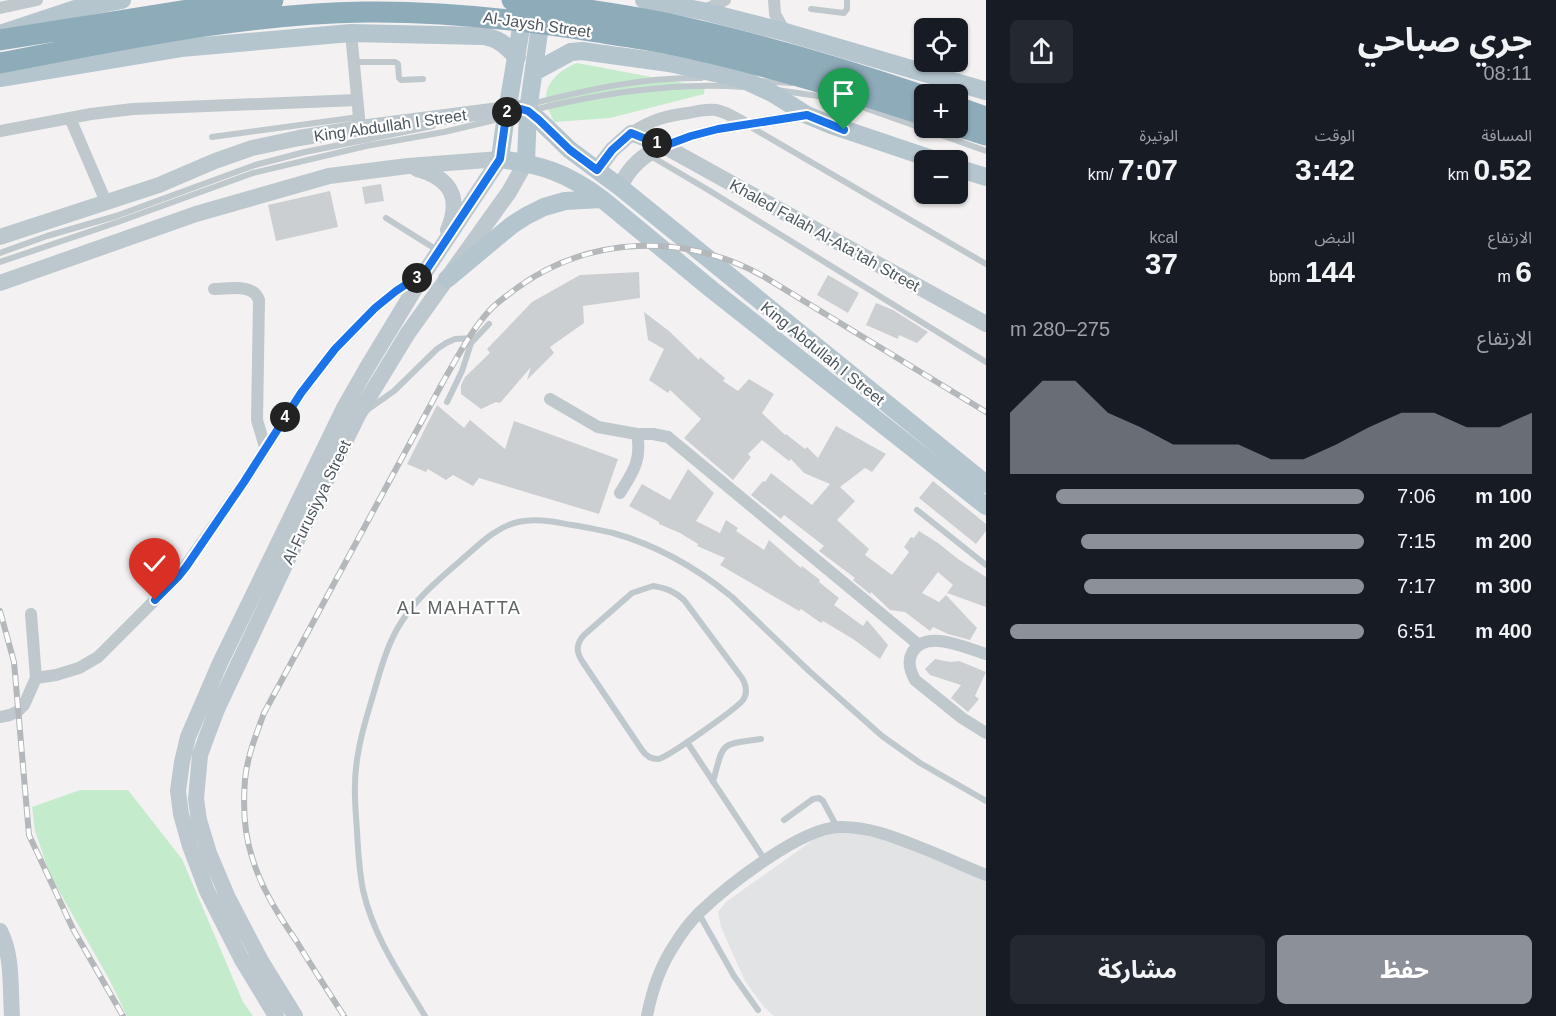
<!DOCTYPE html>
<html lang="ar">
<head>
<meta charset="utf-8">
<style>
	body { margin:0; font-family:Helvetica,"Noto Sans Arabic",sans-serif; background:#242831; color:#f1f3f6; direction:rtl; height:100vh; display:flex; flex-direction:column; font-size:22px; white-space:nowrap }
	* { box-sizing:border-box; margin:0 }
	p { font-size:20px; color:#9ea1a6 }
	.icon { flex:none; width:33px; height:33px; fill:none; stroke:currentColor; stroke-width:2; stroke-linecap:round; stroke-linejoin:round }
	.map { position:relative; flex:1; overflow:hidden; direction:ltr }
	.drawer { display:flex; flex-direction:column; background:#171b24; width:570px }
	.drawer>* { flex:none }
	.tools { position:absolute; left:914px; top:18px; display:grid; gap:12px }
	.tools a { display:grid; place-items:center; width:54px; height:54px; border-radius:9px; background:#171b24; box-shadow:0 2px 4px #0004; font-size:30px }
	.pin { position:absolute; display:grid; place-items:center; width:51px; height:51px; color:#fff; margin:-62px -26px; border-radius:50% 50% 50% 0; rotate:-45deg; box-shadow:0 0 6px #0007 }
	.pin .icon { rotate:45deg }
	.km { position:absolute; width:30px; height:30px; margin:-15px; border-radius:50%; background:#222; color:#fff; font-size:16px; line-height:30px; text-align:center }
	.round { display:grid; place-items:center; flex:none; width:63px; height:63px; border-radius:9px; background:#242831 }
	.head { display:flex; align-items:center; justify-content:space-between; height:102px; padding:0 24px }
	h1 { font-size:33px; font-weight:700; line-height:45px }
	.metrics { display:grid; grid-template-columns:repeat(3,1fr); gap:9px; height:102px; padding:6px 24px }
	.metrics div { display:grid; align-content:center }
	.metrics b { font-size:30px; font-weight:700 }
	.metrics small { font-size:16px; font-weight:400 }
	.metrics p { font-size:16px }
	.chart { height:168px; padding:12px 24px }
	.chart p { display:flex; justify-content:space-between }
	.chart svg { width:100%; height:108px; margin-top:6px; fill:#8c9099; opacity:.7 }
	.action { display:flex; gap:12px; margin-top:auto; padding:12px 24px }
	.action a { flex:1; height:69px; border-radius:9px; background:#8c9099; color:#fff; font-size:24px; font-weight:700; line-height:69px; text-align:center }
	.action a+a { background:#242831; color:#f1f3f6 }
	ul { padding:0 24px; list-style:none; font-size:20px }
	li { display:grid; grid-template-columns:96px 72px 1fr; align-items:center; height:45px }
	li i { height:15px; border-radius:8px; background:#8c9099 }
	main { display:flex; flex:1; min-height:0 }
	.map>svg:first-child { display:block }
	.airport { fill:#e1e3e5 }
	.green { fill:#c5ebcd }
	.building { fill:#cccfd2 }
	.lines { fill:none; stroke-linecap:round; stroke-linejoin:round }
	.lane { stroke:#bfc8cc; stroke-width:6 }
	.street { stroke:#bfc8cc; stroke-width:12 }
	.secondary { stroke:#bcc8cd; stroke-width:16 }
	.primary { stroke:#b4c5cd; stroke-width:18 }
	.highway { stroke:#8eabba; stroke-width:21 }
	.rail-casing { stroke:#b4b8bb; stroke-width:6 }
	.rail { stroke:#fff; stroke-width:4; stroke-dasharray:11; stroke-linecap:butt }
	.route-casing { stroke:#fff; stroke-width:12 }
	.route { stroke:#1a73e8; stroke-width:8 }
	.labels { text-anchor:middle; stroke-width:4.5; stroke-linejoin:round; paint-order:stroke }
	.street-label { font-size:16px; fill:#4b575d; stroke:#fff }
	.neighbourhood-label { font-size:18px; letter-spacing:1.5px; fill:#5e6365; stroke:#fff }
</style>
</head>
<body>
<main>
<section class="drawer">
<div class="head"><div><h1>جري صباحي</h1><p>08:11</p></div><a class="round"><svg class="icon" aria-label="share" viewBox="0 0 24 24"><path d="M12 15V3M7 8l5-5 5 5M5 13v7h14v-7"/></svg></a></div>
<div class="metrics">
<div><p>المسافة</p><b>0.52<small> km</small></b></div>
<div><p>الوقت</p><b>3:42</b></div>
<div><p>الوتيرة</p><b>7:07<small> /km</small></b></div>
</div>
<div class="metrics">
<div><p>الارتفاع</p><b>6<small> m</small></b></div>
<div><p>النبض</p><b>144<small> bpm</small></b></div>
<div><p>kcal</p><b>37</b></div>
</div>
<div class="chart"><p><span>الارتفاع</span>275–280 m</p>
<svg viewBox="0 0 160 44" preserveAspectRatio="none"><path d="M0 44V19L10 6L20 6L30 19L40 25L50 32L60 32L70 32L80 38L90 38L100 32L110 25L120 19L130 19L140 25L150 25L160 19V44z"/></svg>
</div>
<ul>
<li><b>100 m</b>7:06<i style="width:87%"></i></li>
<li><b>200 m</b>7:15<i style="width:80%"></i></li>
<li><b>300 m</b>7:17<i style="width:79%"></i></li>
<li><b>400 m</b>6:51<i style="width:100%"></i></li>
</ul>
<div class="action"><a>حفظ</a><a>مشاركة</a></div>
</section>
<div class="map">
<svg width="986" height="1016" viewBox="0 0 986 1016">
	<rect width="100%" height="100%" fill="#f3f1f2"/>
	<path class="airport" d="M843,831L891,841L986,881V1016H774L764,1007L745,981L721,927L718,912L726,902L816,838Z"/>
	<path class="green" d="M577,63L705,87L704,94L610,118L554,122C551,114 546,107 546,98C546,81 563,68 577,63Z
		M80,790H128L182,859L243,1002L253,1016H127L109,979L50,875L35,831L32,807Z"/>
	<path class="building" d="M381,184L384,201L365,204L362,187Z
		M330,191L338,227L276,241L268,205Z
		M639,272L640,298L583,306L584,323L550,347L554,353L527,380L531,367L500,403L496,402L481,409L461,394V385L465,377L490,353L487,349L532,302L580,275Z
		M828,275L859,293L848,313L817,295Z
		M876,303L893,310L928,332L917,343L899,335L898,339L866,325Z
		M644,312L669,331L699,360L700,357L725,378L723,381L738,391L749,379L774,394L762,413L785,435L786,434L805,449L807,447L818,458L836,426L886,454L872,472L865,468L840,487L855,501L837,520L869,549L865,555L892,575L909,552L904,547L911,537L914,538L919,531L938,543L958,559L986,577V607L947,593L953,585L938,572L922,593L939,602L946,595L977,628L970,640L948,634L933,627L930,631L905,612L890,610L871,592L870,594L853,580L855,578L819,551L824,546L784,515L781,519L751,495L763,481L765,482L771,473L812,505L830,484L804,473L791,459L789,461L762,440L748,454L751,457L733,480L684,438L701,419L670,390L668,393L649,380L664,349L648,340Z
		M437,405L464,428L470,420L505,449L514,421L618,459L599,514L479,478L473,486L453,475L446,480L428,469L426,472L407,464Z
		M688,469L714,493L696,521L720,533L726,520L738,528L736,531L764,550L769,540L801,568L802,566L820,580L819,582L839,598L834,605L863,626L867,620L888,645L880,659L853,639L823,621L821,623L801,609L799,611L720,565L725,558L697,546L698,544L680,533L659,524V522L629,506L642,484L670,500Z
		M933,481L986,524V531L976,544L919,498Z
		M935,659L951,662L959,661L986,672L975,696L979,699L968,712L951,698L961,685L930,675L925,669Z"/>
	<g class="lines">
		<path class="lane" d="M811,9L844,13L847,9V0
			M354,62H395L398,64L399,78L401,80L423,79
			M762,81L791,83
			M777,90L818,96L862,107L986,151
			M531,104C586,90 644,77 701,78
			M533,110C602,93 672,82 743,87
			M749,126L986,264
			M939,128L956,133
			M212,137L359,117
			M649,155L710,191L986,362
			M386,218L437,250
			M0,253L47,236L116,216L255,165L305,152L433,126
			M0,262L118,222L253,173L366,146L444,132L503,118
			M447,402L462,371L471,343L489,324
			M367,410L394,391L437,349L446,343L455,339L475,338
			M917,510L986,565
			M653,586C666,588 674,591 684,600L742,678C746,685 748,693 743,700C736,709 667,758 658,759C651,759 646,756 642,750L582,661C576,651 576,644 584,635L632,593Z
			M687,742L765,860
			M713,782C724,741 719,745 761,739
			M784,820L813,799L819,798L823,801L837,827
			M699,914L734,976L758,1010
			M425,1016C401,976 373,936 363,890C359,870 358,851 357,831C355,805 353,779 358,754C361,733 368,713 374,692C381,668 388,642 402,621C417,598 438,580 459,562C477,547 495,527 518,522C537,518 554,522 572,525C586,527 599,530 613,533C656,545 698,569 732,597L809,671L882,736L920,763L986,801"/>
		<path class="street" d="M774,0L775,14L785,32
			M0,8L37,0
			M703,11L725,0
			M351,33L360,128
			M70,118L106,202
			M0,131L91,114L133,109L357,100
			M631,133C651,120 665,116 688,113C697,111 707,109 716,110C727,112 737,119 746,124
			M664,146L691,136L718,129L807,115
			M214,289C229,289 253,283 259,300L257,420L265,447
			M550,399L598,427L637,434H653L668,437L919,645
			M620,493C633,472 642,460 637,434
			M986,654C966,648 925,628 912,653C907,662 910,671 915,680L962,718L986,733
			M36,678L56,675L79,668L98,657L178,577L244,482L301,393L335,349L375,308L396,291L422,275
			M0,717L10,715L18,711L24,705L36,678L31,614
			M647,1016C652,990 660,966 675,944C682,932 691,921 700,912C728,885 801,828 839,827C870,826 899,839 927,850C947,858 966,867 986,875"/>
		<path class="secondary" d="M417,169C450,178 462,197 448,230
			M597,170L612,150L631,133L664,146L986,324
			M620,187C629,167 643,154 664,146
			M0,237L159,185L215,161L252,148L299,138L360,128L507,109
			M0,283L196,214L329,176L408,166L500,159
			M0,931C13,956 10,988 12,1016
			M276,1016L241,958L207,891L190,846L181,814L178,791L182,762L188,737L220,663L344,408L368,366L425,272L500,159
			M295,1016L261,961L228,898L209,853L199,820L196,799L200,755L208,733L218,707L284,567L358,415L408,333L509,192L526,162"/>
		<path class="primary" d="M644,0L703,11L785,32L986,91
			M524,10L504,129L500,159C543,165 567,173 602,199L711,289L986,506
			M0,34L75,9L122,0
			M534,72L571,52L582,51L669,63L742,79L772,93L807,115L831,125L935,160
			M0,78L181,48L351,33L484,36C500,39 506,46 517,57
			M507,109H521L528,111L539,120L570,150L620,187L986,484
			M526,162L528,111L542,11
			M957,168L986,177
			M447,279L512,225L526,216L544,207L565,201L602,199"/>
		<path class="highway" d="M512,0C563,6 615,13 665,23C753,42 839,67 924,96
			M0,40L232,3L273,0
			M0,63C121,40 241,14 364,12C440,11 515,19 590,31C615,35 640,38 665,43C753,61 839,87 924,115
			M957,107L986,117
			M957,126L986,135"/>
		<g class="rail-casing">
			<path id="rail" d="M0,611L14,662L29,835L73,929L123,1016
				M344,1016C328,991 312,967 297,942C279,916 261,888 252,857C244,833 243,805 245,780C247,757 256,735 264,713L444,380C458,356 471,331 489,311C497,302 508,295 517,288C590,235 685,233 763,276L986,412"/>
		</g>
		<use href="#rail" class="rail"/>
	</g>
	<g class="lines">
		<g class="route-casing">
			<path id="route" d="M155,600L178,577L186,567L244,482L301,393L335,349L375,308L396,291L425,272L500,159L507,109H521L528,111L539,120L570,150L597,170L612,150L631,133L664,146L691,136L718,129L807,115L844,130"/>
		</g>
		<use href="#route" class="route"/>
	</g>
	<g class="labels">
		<g class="street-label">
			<text transform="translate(537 24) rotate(8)" y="6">Al-Jaysh Street</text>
			<text transform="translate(390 125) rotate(-8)" y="6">King Abdullah I Street</text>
			<text transform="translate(825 235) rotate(29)" y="6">Khaled Falah Al-Ata’tah Street</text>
			<text transform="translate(823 353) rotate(39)" y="6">King Abdullah I Street</text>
			<text transform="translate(316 502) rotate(-64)" y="6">Al-Furusiyya Street</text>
		</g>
		<g class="neighbourhood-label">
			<text x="459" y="614">AL MAHATTA</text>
		</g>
	</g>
</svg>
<div class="tools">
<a><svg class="icon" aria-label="locate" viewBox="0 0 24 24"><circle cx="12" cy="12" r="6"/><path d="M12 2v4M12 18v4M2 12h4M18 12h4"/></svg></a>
<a>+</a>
<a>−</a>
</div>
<div class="pin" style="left:844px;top:130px;background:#1e9e55"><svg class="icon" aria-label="arrive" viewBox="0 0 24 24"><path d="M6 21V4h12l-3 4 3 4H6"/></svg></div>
<div class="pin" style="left:155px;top:600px;background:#d93025"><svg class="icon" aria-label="check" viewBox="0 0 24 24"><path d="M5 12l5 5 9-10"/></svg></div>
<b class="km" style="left:657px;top:143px">1</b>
<b class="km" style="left:507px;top:112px">2</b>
<b class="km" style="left:417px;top:278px">3</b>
<b class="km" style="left:285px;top:417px">4</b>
</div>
</main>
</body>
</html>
